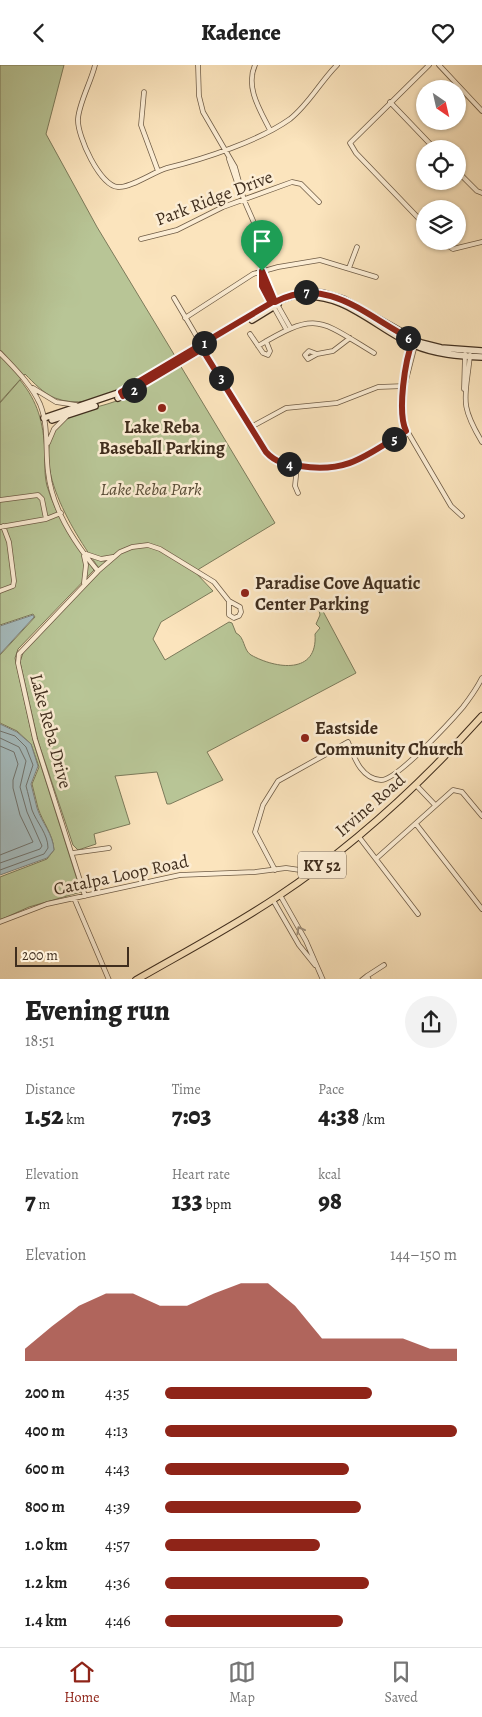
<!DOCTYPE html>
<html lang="en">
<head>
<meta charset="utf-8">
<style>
	body { margin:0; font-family:Alegreya,serif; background:#f2f2f2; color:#222; height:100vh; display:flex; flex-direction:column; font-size:19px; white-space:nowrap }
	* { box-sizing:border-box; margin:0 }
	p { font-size:16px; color:#767676 }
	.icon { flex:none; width:28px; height:28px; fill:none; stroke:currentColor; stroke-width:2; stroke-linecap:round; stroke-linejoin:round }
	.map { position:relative; height:914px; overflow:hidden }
	.side { display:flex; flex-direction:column; background:#fff; flex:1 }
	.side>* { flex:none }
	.needle { width:32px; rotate:146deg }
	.buttons { position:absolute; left:416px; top:15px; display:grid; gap:10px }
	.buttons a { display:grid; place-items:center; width:50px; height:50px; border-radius:50%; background:#fff; box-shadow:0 1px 4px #0004; font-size:25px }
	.scale { position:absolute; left:15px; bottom:12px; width:114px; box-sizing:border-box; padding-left:5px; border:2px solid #402e1e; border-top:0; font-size:14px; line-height:18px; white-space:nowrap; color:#402e1e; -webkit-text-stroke:4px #fcedd4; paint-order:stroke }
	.pin { position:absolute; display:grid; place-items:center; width:42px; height:42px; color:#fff; margin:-51px -21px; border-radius:50% 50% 50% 0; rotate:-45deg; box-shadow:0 0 5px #0007 }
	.pin .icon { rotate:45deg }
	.km { position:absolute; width:25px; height:25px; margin:-12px; border-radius:50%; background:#222; color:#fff; font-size:14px; line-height:25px; text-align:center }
	.round { display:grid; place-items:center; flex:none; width:52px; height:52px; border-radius:26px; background:#f2f2f2 }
	.head { display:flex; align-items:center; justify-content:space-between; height:85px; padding:0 25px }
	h1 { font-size:28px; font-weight:800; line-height:38px }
	.figures { display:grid; grid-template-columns:repeat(3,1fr); gap:8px; height:85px; padding:5px 25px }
	.figures div { display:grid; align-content:center }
	.figures b { font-size:25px; font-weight:800 }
	.figures small { font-size:14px; font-weight:400 }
	.figures p { font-size:14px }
	.chart { height:140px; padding:10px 25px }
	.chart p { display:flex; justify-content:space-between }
	.chart svg { width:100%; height:90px; margin-top:5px; fill:#8f2418; opacity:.7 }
	ul { padding:0 25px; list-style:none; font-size:16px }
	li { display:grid; grid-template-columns:80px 60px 1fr; align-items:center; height:38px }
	li i { height:12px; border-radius:6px; background:#8f2418 }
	header { display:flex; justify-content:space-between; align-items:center; height:65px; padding:0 25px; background:#fff; font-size:22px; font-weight:800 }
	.menu { display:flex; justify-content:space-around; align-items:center; height:70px; border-top:1px solid #e0e0e0; background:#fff; font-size:14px; color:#767676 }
	.menu a { display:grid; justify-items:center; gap:2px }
	.menu .selected { color:#8f2418 }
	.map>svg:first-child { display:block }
	.green { fill:#b8c596; stroke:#7c7a5a }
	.water { fill:#a5bbbd; stroke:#7d837d }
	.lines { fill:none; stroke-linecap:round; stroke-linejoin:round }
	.shore { stroke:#72746e; stroke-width:1 }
	.street-casing { stroke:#6f5c46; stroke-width:5.5 }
	.secondary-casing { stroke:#402e1e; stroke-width:8 }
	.primary-casing { stroke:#402e1e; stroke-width:8 }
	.street { stroke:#fcedd4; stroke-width:4 }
	.secondary { stroke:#fcedd4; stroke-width:5.5 }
	.primary { stroke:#fbe4bd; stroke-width:6 }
	.oneway { stroke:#9e8e79 }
	.route-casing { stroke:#fff; stroke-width:10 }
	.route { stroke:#8f2418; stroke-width:6 }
	.poi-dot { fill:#8f2418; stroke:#fcedd4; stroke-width:2 }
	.labels { text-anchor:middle; stroke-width:5; stroke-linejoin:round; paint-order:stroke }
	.shield { fill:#fcedd4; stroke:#786755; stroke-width:1 }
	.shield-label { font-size:16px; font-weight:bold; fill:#402e1e }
	.street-label { font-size:18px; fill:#402e1e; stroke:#fcedd4 }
	.poi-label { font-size:18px; font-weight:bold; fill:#402e1e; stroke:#fcedd4; text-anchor:start }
	.park-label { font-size:18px; font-style:italic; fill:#584c36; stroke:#fcedd4 }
</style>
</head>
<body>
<header><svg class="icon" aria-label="back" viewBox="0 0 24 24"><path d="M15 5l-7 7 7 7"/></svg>Kadence<svg class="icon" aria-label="heart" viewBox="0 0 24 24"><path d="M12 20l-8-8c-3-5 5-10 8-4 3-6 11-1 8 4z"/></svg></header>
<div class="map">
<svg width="482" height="915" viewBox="0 0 482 915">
	<rect width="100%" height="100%" fill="#fbe4bd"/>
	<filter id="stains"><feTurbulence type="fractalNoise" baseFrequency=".004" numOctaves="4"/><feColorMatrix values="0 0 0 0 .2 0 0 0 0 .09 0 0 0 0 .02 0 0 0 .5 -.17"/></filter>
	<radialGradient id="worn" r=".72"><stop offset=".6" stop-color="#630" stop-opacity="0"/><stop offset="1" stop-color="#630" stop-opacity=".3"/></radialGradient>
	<path class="green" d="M0,0H64L46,69L97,162L175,291C141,311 97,349 55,333C43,328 34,318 25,309L0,337Z
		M180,300L275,458L199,504L196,508L213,526L161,557L153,574L165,595L229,557L232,558L236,568C245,572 243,585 251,590C276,604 318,610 315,569L320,563L316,559L320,550L317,535L356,608L207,687L223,715L170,739H167L157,707L115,711L130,759L94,769L96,779L78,785L73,780L38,676L20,597L24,585L101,506C78,474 21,390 64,355C79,344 104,342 121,334C142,325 161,311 180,300Z
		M20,315C38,337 43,357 45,386C45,397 44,409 47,421C56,451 75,480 94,505L18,584L15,593L34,679L81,827L29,842L0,855V812L47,794L54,785C53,769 43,758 38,743C36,735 34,727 32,719L39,702L31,679L17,666L0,658V590L35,552L33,549L0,560V338Z"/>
	<path class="water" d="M33,550L34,552L0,589V561Z
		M0,659L17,667L31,679L38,701L31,719C33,727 35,735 37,743C42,758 53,769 54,785L47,793L0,810Z"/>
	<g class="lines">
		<path class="shore" d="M0,666L15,671L26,682L33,700L26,721C28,728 30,737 32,745C37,758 48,769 48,783L44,789L0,805
			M0,673L19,682L26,696L20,722L27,747L42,781L40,784L0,798
			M0,681L14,687L18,699L13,715V723L20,750L33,777L0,790"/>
		<g class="street-casing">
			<path id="street" d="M95,0C91,17 79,38 78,54C77,71 100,121 118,122C131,123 153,107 167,103C204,94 259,76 290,54C309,39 320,17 337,0
				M198,0L199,31L203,47L235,102L244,135L262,176V221L286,264
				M255,0C245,22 260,45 270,65
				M439,0L482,46
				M144,27L141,60L158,106
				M390,37L435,84
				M229,94L241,129
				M458,107L477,126L482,128
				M425,160L356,88L350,78L429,0
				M141,174L177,165L223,142L292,117L301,119L319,137
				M441,176L453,184L482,177
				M349,203L357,182
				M263,208L269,225L290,262
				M174,233L262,382C272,396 282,398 299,401C349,409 365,391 406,366
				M185,253L253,209L278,202L320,195L376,212
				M194,267L214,302
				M250,269L263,288L268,290L270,286L266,276
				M412,278L404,309L403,359L451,441L462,451
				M258,281C317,246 318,254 374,288
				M309,286L317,289L308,294L305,290Z
				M0,288C14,303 31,319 40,339C49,361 45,385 48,407C52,443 75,479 98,506
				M317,289L333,286L350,273
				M470,290C466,333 458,337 482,377
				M405,319L415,280
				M33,323L56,337L76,340
				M464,324L465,289
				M251,362L286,343L337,338L378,322L405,321
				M48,378L54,364L66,352
				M297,401L295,421L298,428
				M0,435L38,430L42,434L46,454
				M0,462L46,454L61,448
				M86,489L101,494L113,492
				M84,518L86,500L84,491
				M0,526L13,521L14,516L9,477L3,461
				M229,536L240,542L241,547L239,551L234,553L229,550Z
				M416,720L435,740
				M416,759L482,844
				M359,772L418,849
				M73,788L109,783
				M377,793L453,725L462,727L482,751
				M275,805L255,767L263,740L278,716L348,677C354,692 361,714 381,715C396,716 452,655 463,642C470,633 477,623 482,613
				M280,830L306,876L323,915
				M85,831L35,674L18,598L19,589L98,506L120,487L132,482L148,480L160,484L214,517L229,536
				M74,833L109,915
				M273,835L299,880L315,900
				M0,857L47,839L180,810L255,807L286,803L300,805L307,812
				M367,911L384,900
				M362,915L367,911L369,915"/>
		</g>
		<g class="secondary-casing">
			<path id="secondary" d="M299,232C342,225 377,264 414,280C435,289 459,291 482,292
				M252,255L278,239
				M118,333L171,303
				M44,353L121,327L271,238L304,227L323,228L343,234L421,278L441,283L482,286
				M52,355L95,341"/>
		</g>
		<g class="primary-casing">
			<path id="primary" d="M136,915C183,888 232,862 277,832C354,781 421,719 482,651"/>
		</g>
		<use href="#street" class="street"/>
		<use href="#secondary" class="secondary"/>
		<use href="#primary" class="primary"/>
	</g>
	<defs><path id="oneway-chevron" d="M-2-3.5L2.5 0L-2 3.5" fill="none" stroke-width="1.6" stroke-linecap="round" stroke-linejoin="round" transform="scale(1.25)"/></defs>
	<use class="oneway" href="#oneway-chevron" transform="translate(300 865) rotate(-119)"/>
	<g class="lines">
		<g class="route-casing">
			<path id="route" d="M262,206L275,237C328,209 368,253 413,275C405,295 397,347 406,366C368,389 348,409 300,401C286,399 276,398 266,387L202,284L123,331L121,327L271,238L262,221Z"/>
		</g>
		<use href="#route" class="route"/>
	</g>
	<g class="poi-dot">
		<circle cx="162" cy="343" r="5"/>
		<circle cx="245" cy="528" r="5"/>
		<circle cx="305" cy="673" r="5"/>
	</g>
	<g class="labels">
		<rect class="shield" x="298" y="786.5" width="48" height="27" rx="4"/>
		<g class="shield-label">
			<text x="322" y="806">KY 52</text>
		</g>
		<g class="street-label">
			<text transform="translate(214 133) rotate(-21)" y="6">Park Ridge Drive</text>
			<text transform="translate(51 666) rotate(75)" y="6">Lake Reba Drive</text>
			<text transform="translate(370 740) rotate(-41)" y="6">Irvine Road</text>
			<text transform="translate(121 810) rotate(-12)" y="6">Catalpa Loop Road</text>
		</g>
		<g class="poi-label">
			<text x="162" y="368" text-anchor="middle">Lake Reba<tspan x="162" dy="21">Baseball Parking</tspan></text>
			<text x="255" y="524">Paradise Cove Aquatic<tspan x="255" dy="21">Center Parking</tspan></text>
			<text x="315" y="669">Eastside<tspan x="315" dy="21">Community Church</tspan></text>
		</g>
		<g class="park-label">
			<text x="151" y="430">Lake Reba Park</text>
		</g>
	</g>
	<rect width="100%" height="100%" filter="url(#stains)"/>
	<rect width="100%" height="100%" fill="url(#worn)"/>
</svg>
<div class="buttons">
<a><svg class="needle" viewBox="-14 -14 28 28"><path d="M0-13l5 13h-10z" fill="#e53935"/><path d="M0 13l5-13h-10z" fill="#767676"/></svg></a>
<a><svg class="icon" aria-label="locate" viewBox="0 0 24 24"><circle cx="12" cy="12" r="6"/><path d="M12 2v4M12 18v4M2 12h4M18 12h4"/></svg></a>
<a><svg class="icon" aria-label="layers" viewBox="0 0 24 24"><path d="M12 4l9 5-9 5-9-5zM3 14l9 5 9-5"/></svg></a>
</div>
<div class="scale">200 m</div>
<div class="pin" style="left:262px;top:206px;background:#1e9e55"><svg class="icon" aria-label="arrive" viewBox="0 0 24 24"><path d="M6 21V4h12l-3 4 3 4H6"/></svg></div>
<b class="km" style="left:204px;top:278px">1</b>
<b class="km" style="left:134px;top:325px">2</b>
<b class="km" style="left:221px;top:313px">3</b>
<b class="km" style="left:289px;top:399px">4</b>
<b class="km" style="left:394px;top:374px">5</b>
<b class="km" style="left:408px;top:273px">6</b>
<b class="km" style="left:306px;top:227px">7</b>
</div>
<section class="side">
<div class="head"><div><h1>Evening run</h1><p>18:51</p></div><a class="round"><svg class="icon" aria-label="share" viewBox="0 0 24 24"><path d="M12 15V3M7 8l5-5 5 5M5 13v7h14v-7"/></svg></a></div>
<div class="figures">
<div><p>Distance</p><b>1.52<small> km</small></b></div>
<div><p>Time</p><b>7:03</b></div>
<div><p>Pace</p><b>4:38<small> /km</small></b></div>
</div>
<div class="figures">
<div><p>Elevation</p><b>7<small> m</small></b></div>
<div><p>Heart rate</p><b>133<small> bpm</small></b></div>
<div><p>kcal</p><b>98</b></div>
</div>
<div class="chart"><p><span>Elevation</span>144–150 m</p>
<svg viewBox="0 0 160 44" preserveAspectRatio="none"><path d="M0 44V38L10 27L20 17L30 11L40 11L50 17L60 17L70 11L80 6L90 6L100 17L110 33L120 33L130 33L140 33L150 38L160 38V44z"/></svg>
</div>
<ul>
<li><b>200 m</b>4:35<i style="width:71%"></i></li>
<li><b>400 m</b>4:13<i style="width:100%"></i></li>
<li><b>600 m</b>4:43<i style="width:63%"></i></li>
<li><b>800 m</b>4:39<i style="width:67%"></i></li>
<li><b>1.0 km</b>4:57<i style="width:53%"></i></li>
<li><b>1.2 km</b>4:36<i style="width:70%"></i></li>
<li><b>1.4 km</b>4:46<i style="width:61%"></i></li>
</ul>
</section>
<nav class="menu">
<a class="selected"><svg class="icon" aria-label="home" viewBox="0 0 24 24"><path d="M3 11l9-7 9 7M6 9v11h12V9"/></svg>Home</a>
<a><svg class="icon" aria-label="map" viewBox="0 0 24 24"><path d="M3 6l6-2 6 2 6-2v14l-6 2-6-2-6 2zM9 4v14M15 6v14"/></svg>Map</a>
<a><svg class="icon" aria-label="saved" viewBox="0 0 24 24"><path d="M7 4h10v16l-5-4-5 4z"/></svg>Saved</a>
</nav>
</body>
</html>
